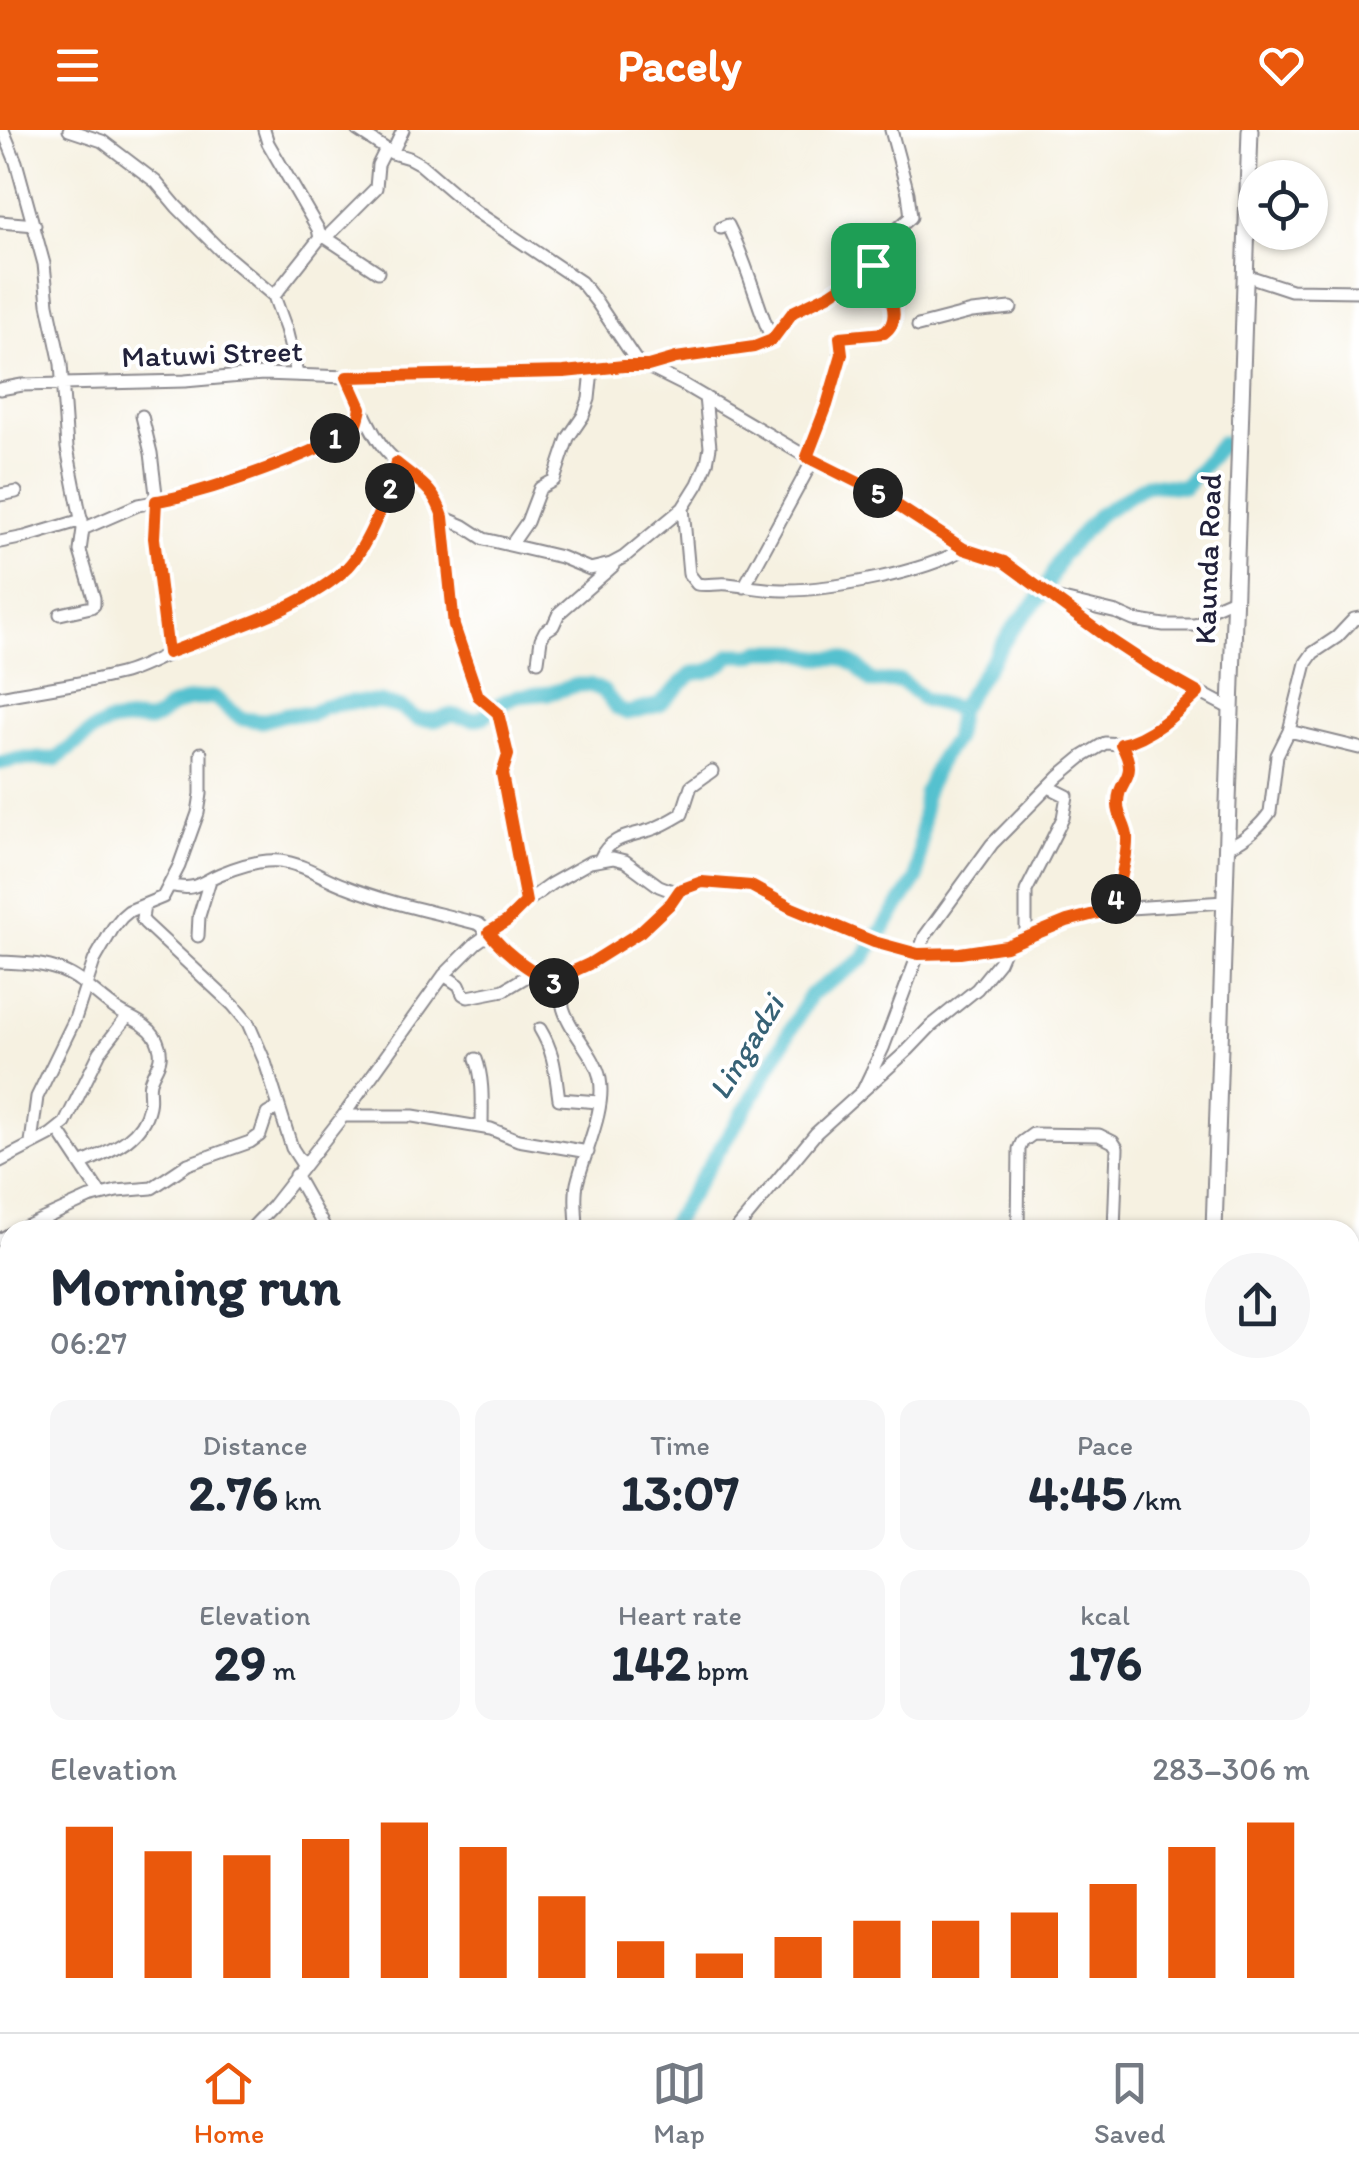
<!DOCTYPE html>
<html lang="en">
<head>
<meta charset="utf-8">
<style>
	body { margin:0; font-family:Itim,sans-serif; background:#f6f6f7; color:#1f2937; height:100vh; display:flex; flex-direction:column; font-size:38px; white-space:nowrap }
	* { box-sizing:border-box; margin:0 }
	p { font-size:32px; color:#747a83 }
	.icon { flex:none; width:55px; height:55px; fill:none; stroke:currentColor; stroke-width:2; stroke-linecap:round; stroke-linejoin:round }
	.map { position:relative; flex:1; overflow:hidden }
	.details { position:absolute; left:0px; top:1090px; width:1360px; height:812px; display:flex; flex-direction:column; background:#fff; border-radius:30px 30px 0 0; box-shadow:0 2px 8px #0004 }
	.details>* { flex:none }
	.fabs { position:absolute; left:1238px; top:30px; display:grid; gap:20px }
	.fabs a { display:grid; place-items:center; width:90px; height:90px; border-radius:50%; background:#fff; box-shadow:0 2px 8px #0004; font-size:50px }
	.pin { position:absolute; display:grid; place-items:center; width:85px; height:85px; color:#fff; margin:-42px; border-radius:20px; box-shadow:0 5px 15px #0006 }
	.km { position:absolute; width:50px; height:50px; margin:-25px; border-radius:50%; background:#222; color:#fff; font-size:28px; line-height:50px; text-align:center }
	.round { display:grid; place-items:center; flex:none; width:105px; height:105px; border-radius:52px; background:#f6f6f7 }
	.headline { display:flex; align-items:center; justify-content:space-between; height:170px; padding:0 50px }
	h1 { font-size:55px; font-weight:700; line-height:75px }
	.metrics { display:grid; grid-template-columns:repeat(3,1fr); gap:15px; height:170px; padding:10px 50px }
	.metrics div { display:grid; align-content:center; border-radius:20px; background:#f6f6f7; text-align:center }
	.metrics b { font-size:50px; font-weight:700 }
	.metrics small { font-size:28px; font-weight:400 }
	.metrics p { font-size:28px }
	.chart { height:280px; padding:20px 50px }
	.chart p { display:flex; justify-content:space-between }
	.chart svg { width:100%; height:180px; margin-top:10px; stroke:#ea580c; stroke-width:6 }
	header { display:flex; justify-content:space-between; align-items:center; height:130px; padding:0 50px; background:#ea580c; color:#fff; font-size:45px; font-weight:700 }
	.menu { display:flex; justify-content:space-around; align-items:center; height:140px; border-top:2px solid #e0e1e3; background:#fff; font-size:28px; color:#747a83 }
	.menu a { display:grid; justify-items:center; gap:5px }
	.menu .active { color:#ea580c }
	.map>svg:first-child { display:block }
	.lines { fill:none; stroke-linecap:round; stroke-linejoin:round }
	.river { stroke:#55c1cf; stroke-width:15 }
	.minor-casing { stroke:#8c8a8e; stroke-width:15 }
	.major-casing { stroke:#8c8a8e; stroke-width:19 }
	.minor { stroke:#fff; stroke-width:11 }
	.major { stroke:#fff; stroke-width:15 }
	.route-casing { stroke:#fff; stroke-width:20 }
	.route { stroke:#ea580c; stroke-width:12 }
	.labels { text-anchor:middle; stroke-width:8; stroke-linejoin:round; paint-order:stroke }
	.street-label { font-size:30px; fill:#22223b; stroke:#fff }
	.water-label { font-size:32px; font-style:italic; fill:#366276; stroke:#fff }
</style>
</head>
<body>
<header><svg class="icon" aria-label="menu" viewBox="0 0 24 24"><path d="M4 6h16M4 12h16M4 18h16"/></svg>Pacely<svg class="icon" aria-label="heart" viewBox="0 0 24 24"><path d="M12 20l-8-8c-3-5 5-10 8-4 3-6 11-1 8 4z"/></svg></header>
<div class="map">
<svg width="1359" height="1902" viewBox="0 0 1359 1902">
	<rect width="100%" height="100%" fill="#fff"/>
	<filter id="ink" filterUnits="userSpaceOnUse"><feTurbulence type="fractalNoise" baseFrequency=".01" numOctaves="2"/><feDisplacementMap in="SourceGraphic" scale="20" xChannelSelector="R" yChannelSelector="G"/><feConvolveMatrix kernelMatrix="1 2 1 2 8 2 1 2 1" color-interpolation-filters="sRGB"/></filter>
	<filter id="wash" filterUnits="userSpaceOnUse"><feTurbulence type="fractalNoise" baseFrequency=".0048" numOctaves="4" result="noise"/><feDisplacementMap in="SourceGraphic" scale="40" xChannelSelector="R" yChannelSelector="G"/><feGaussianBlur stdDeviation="2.25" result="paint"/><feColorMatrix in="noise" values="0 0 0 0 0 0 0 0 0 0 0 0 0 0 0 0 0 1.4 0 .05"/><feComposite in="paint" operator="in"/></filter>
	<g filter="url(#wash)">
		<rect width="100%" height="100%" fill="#f6f1e1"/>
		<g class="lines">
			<path class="river" d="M1046,458L1061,426L1097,386L1147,354L1184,357L1222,313
				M0,633L19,629H56L91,602L108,593L134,590L149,591L159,587L168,578L189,570L214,567L230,581L243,589L262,591L286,584H311L324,576L352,572H380L401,578L417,589L435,590L452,585L473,589L483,587L501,573L518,566L550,563L577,555H590L603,561L618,579L627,583L659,575L693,543C710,543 720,537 731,525H752L761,521H794L818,528H842L857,536L872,552L901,551L923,569L959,579
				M668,1100L751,970L810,865L863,829L917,748L925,663L941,627L954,611L959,579L1013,498L1042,465
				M572,1902L579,1892"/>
		</g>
	</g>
	<g filter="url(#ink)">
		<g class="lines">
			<g class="minor-casing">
				<path id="minor" d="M3,0L16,32L44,134L48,174L61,234L67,318L83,399L80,421L94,468V475L91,477L60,484
					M69,0L102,11L156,52L177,77L223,123L274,166L286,199L297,244
					M264,0L268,13L318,99L320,108L274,166
					M357,0L392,23L409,28L420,34L475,81L581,152L596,171L639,235
					M392,23L403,0
					M0,92L35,95
					M721,98L728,95C747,132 756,172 772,210
					M325,107L378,142
					M320,108L329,105L376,58L378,35L386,19
					M1245,145L1291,160L1359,161
					M918,196L972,182L1011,178
					M648,237L676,228L755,217L772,210L793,182L830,164L873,135L895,101L911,87L908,63L891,0
					M347,247C359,270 367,296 383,317C397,336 422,349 434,365C439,371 441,380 443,387L454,496L477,566L498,583L508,625L502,644L526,772
					M0,259L22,255L185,251L263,244L347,247L564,243L624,236L648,237L684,255L807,327L875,361L964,419L1003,433L1107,507L1150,536L1231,579
					M142,286L151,323L156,364L154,407L169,523
					M807,327L827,275L841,224L839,207L885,203C907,187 883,153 873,135
					M0,365L16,362
					M683,378L689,444L697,454C707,456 717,453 728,454C746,456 764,460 782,460C829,461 925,442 964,419
					M443,387L464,396L484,409L561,427L590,439L611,434L624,427L683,378L698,354L707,333L710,317L705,267
					M83,399L138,375L165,370L232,352L273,334L316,320L354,297L361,278
					M0,412L25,407L82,390
					M511,415L527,392L540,358L554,350L568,308L583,286L589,269L592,240
					M744,457L813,330
					M1059,469L1117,483L1133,490L1164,495H1194L1200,494L1213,478L1236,468
					M538,531L541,509L545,501L553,496L559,483L613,436
					M0,567C40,559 81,554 120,544C143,538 162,526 184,517C237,496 307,478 348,436C368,416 390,361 396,333
					M1289,601L1359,618
					M1227,713L1231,715C1245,710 1262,694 1270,682L1277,625L1289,601L1306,533L1313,523L1337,507L1354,489L1359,488
					M600,729C609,707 630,706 650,700C662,696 672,690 682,684L691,656L712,641
					M170,755C195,762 199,753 220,744C239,736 260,729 280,731C304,734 323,748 345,756C388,773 434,782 479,794C488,801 493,811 502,818C522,833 542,847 564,859
					M144,775L142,789L145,793L233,875L248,893L265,932L292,1018L303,1035
					M1114,779C1118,757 1128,729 1127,706C1126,696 1118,686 1118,675C1117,647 1141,650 1121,614
					M198,806L199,786L210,750
					M1026,809V761L1063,688L1067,666L1049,657
					M0,832C20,833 42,833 62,841C83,849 100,869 119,881C128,887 138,890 146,897C152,901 157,909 159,916C164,931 154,939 150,952C148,960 151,968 149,976C142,1010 109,1021 81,1034
					M444,845L459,855L463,864L468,867L504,860L534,842
					M540,899C555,924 555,942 559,969L599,972
					M476,929C484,950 482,975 482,997
					M863,960L883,918L925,806L992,714L1059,646L1082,627L1105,613L1121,614L1134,611L1166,590L1198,563
					M343,986H413L491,999L518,1010L588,1022
					M58,1000L101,1065
					M31,1013L37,967L75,889L94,831L113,798L122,787L129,781L163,767L179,736L198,683L201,664V623
					M0,1031L50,1005L65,993L100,922L127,887
					M295,1045L326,1100
					M19,1100L89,1068L117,1061L152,1058L188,1034L250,1012L260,1005L267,984L279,977
					M250,1100L272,1077L343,986L444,845L476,813L507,791L526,772L551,754L590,732L613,728L625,731L659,756L672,761L686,759L701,752L751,756L792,777L874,812L918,824L959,823L1006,816L1067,791L1114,779L1225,772
					M577,1100C577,1084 574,1069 577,1054C584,1023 606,980 600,949C594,914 541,881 571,844C577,837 590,834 598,829C628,810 659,791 680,760
					M736,1100L816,1003L908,920L931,896L977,859L999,832L1006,816
					M1018,1100L1019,1019L1022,1012L1033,1004L1099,1005L1113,1012L1117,1018L1114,1100
					M0,1110L10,1104
					M0,1128L10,1149
					M0,1249L10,1245
					M0,1292L10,1285
					M0,1349L10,1341
					M0,1652H10
					M0,1710L10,1712
					M0,1734L10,1746
					M133,1892L135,1902
					M660,1892L673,1902
					M1272,1892L1283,1902
					M14,1902L31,1892
					M262,1902L268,1892
					M336,1902L337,1892"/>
			</g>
			<g class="major-casing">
				<path id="major" d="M1214,1100L1250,0
					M1199,1892V1902"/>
			</g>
			<use href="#minor" class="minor"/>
			<use href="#major" class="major"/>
		</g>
	</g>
	<g class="lines" filter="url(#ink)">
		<g class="route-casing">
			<path id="route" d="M873,135C883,153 907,187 884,203L840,207L842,224L827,275L807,327L875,361L964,419L1004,432L1106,507L1150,536L1198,563C1177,583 1150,608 1121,614C1141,650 1117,647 1118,675C1118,686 1126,696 1127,706C1128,729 1118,757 1114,779L1067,791L1006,816L960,823L918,824L874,812L792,778L751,756L702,752L680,760L671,773L640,802L589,834L576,840L571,844L564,859C537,844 507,827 489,802L507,791L526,772L502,644L508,625L498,583L478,566L454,496L443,387C434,358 419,352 396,333C390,361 367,417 348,437C305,479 224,501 168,523L154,408L156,371C187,369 342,317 357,293C359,288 360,283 361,278L347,247L564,242L624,236H648L676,228L754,217L772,210L793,182L830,164Z"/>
		</g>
		<use href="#route" class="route"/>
	</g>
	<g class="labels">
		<g class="street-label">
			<text transform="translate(212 224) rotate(-2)" y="10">Matuwi Street</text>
			<text transform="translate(1208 429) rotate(-88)" y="10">Kaunda Road</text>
		</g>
		<g class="water-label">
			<text transform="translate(746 917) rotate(-59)" y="11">Lingadzi</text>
		</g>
	</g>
</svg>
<div class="fabs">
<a><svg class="icon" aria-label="locate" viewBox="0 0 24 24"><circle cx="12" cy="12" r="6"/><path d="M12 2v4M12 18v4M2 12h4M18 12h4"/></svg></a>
</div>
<div class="pin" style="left:873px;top:135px;background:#1e9e55"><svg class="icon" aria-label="arrive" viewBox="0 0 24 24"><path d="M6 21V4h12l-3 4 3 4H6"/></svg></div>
<b class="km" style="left:335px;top:308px">1</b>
<b class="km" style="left:390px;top:358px">2</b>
<b class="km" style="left:554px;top:853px">3</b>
<b class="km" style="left:1116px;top:769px">4</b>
<b class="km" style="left:878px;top:363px">5</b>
<section class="details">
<div class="headline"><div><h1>Morning run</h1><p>06:27</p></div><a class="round"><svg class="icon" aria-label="share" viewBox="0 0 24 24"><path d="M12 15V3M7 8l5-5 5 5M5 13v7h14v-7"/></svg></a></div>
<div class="metrics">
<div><p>Distance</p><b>2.76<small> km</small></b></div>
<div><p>Time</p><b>13:07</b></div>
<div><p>Pace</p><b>4:45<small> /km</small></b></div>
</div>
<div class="metrics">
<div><p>Elevation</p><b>29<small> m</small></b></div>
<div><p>Heart rate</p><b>142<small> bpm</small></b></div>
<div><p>kcal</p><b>176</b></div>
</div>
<div class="chart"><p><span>Elevation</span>283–306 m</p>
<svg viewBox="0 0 160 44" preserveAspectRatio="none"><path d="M5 44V7M15 44V13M25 44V14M35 44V10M45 44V6M55 44V12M65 44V24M75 44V35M85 44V38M95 44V34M105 44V30M115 44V30M125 44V28M135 44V21M145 44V12M155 44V6"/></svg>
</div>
</section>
</div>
<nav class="menu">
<a class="active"><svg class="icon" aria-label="home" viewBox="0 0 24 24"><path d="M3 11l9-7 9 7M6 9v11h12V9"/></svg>Home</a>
<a><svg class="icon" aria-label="map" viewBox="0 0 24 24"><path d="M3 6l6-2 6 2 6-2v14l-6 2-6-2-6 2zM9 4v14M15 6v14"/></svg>Map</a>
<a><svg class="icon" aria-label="saved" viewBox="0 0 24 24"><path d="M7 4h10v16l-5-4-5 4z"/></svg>Saved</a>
</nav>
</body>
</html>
